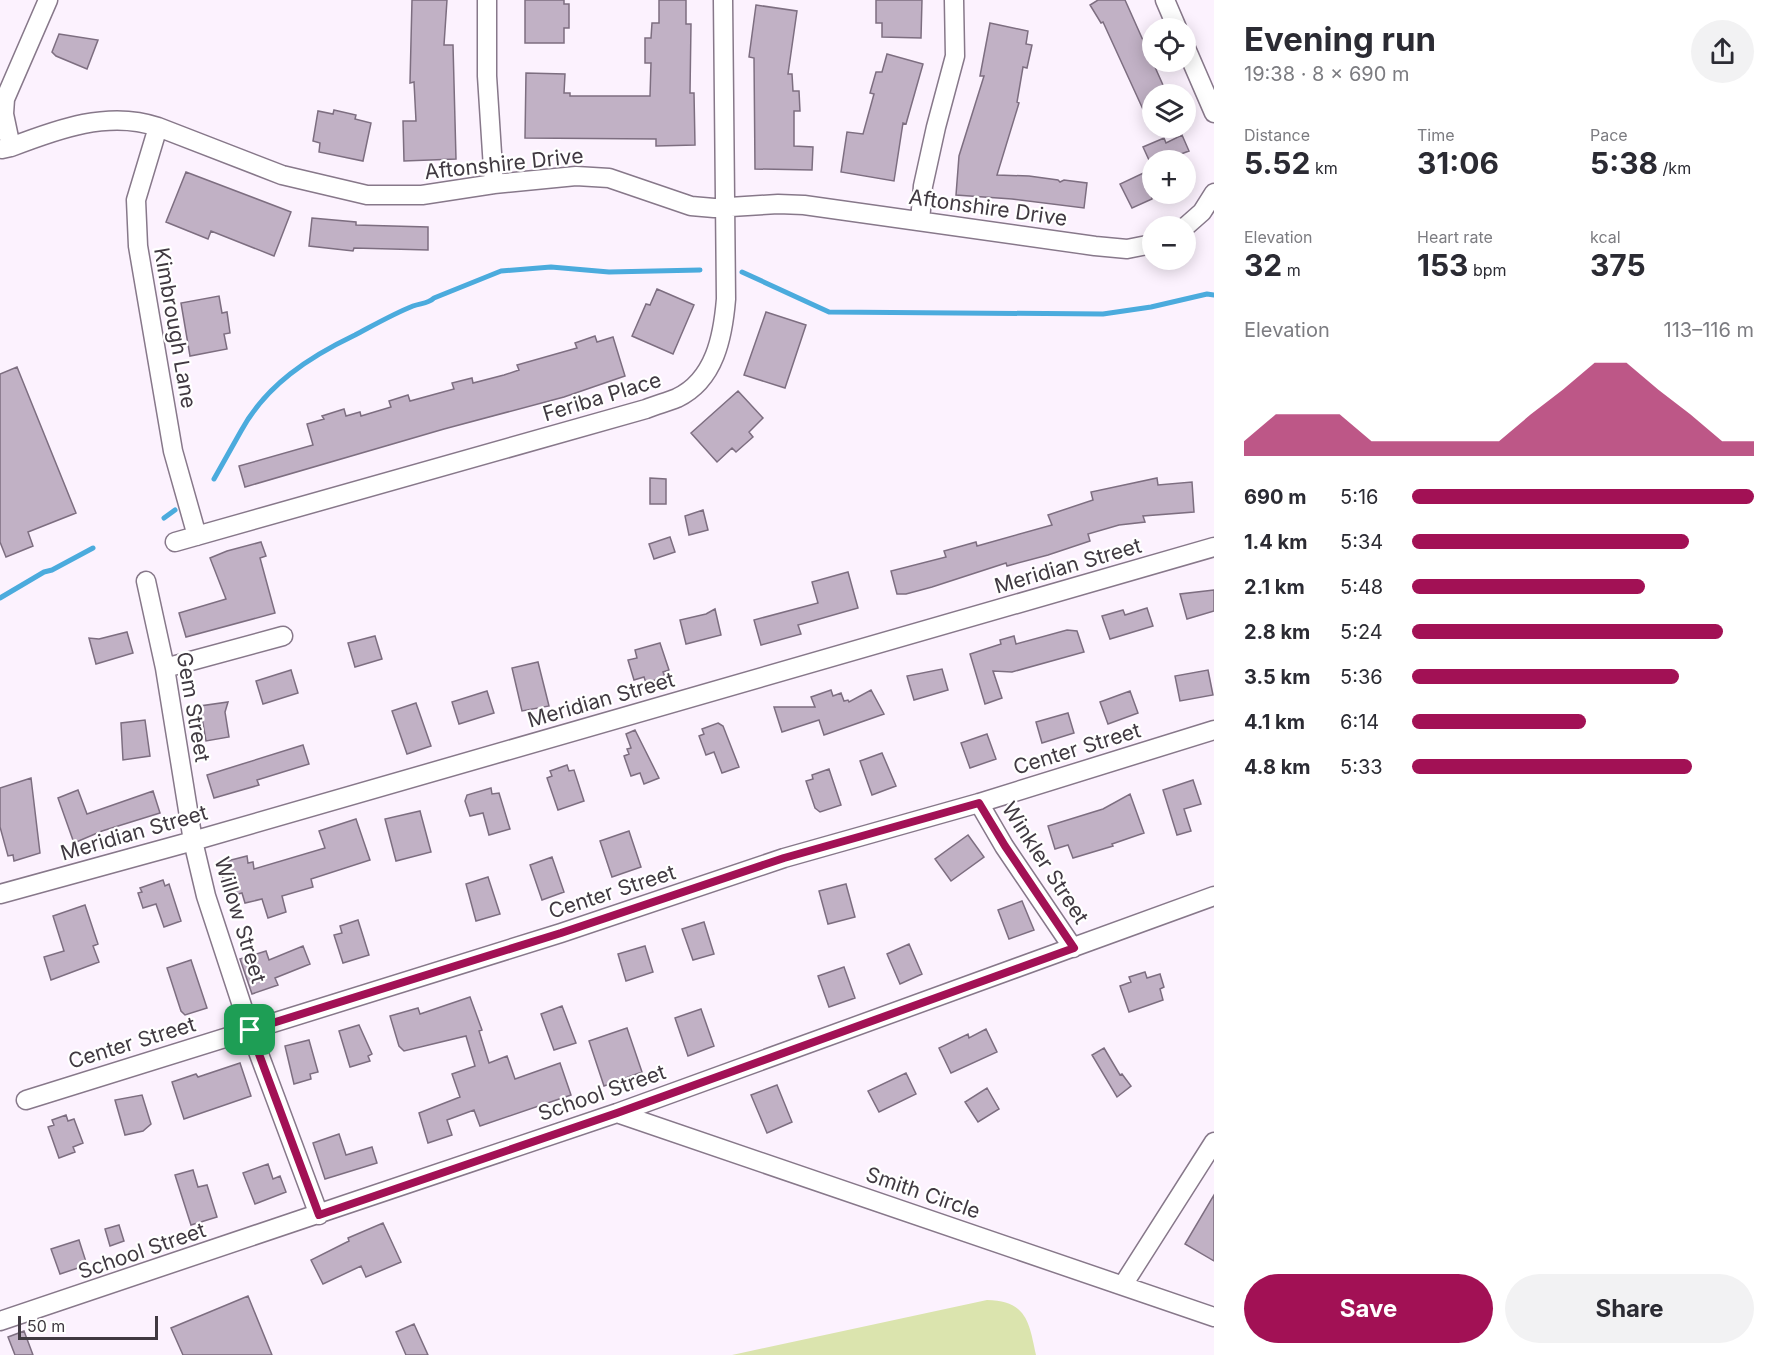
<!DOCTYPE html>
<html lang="en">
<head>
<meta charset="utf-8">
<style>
	body { margin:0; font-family:Inter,sans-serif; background:#f2f2f3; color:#2b2b33; height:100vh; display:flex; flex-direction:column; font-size:22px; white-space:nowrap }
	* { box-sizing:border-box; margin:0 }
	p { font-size:20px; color:#7c7c81 }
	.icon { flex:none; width:33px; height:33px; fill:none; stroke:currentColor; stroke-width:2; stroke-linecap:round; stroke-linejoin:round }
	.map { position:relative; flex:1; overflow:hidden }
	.side { display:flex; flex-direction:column; background:#fff; width:570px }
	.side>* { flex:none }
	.fabs { position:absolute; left:1142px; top:18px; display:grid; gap:12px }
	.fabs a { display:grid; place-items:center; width:54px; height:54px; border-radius:50%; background:#fff; box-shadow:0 3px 15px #0003; font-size:30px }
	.scale { position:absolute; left:18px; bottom:15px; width:140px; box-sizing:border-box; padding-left:6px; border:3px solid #403941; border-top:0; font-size:16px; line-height:21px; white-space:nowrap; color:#403941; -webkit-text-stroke:4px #fff; paint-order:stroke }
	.pin { position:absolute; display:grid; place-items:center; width:51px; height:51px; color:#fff; margin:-26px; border-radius:12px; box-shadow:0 3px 9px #0006 }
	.round { display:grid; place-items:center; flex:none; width:63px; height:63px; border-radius:32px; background:#f2f2f3 }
	.summary { display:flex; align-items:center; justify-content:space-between; height:102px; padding:0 30px }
	h1 { font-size:33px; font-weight:700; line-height:45px }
	.stats { display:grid; grid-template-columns:repeat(3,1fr); gap:9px; height:102px; padding:6px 30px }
	.stats div { display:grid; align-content:center }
	.stats b { font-size:30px; font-weight:700 }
	.stats small { font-size:16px; font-weight:400 }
	.stats p { font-size:16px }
	.chart { height:168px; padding:12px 30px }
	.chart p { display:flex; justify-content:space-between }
	.chart svg { width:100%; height:108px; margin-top:6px; fill:#a21155; opacity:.7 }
	.cta { display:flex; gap:12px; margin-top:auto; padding:12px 30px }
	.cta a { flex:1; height:69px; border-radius:36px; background:#a21155; color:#fff; font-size:24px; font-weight:700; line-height:69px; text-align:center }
	.cta a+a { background:#f2f2f3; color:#2b2b33 }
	ul { padding:0 30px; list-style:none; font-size:20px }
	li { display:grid; grid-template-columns:96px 72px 1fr; align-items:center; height:45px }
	li i { height:15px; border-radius:8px; background:#a21155 }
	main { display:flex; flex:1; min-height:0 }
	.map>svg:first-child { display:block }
	.green { fill:#dbe4ae }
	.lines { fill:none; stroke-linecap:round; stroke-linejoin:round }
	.stream { stroke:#4babdd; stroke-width:5 }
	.building { fill:#c1b1c5; stroke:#7d6e80; stroke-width:1.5 }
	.minor-casing { stroke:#87788a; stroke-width:21 }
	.minor { stroke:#fff; stroke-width:18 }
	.route-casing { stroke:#fff; stroke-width:12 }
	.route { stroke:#a21155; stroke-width:8 }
	.labels { text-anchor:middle; stroke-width:4.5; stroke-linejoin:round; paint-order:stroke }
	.street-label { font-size:21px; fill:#403941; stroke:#fff }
</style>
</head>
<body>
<main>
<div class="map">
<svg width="1214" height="1355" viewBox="0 0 1214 1355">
	<rect width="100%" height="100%" fill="#fcf2fe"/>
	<path class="green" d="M987,1300C1027,1301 1029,1322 1036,1355H732Z"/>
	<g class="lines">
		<path class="stream" d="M742,272L829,312L1103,314L1151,307L1207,294L1214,295
			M214,479C223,463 232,447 241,431C266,385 309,357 355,335C374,325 393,314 413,306C421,303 428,304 434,298L501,271L551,267L609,272L700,270
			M164,518L175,510
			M0,598L44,572L52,570L93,548"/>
	</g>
	<path class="building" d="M412,0H447L444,45H453L456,159L404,161L403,121H416L414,82L410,83Z
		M525,0H564V4H569V28H564V43H525Z
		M659,0H686V24H691L690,93H694L695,145L656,146V139L525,138L526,73L565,74L564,93H570V96H650L651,63H645V38H651L652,23H659Z
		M876,0H922L921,38L882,37V23H876Z
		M1098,0H1125L1167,94H1152V129L1103,22L1101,23L1090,5Z
		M756,5L797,11L788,74H792L793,91H799L800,111H794V146L813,147L812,170L755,169L754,58L749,57Z
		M990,23L1028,31L1026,44L1032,45L1027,68L1023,67L1017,102L1019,103L997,175L1029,176L1058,180L1060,182L1064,180L1087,183L1084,208L1012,199L956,195L959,156L984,76H980Z
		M59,34L98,40L87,69L56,56L52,52Z
		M887,54L923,64L906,124L903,123L894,181L841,172L847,132L863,134L874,94L870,93L876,72H882Z
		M334,110L356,115L355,119L371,123L363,161L319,152L320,143L313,141L318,111L333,114Z
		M1182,135L1189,151L1165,160H1149L1143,147L1164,138L1166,143Z
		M1152,169V199L1132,208L1120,184Z
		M186,172L291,212L274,256L211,231L208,239L166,222Z
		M312,218L356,222V225L428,227V250L354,248L353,251L309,246Z
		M657,289L694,305L673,354L632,336L646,304L650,305Z
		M219,296L222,313L227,312L230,333L224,334L227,349L190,356L181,303Z
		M766,312L806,325L785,388L744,375Z
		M595,336L597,342L613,337L625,376L564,397L444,429L245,487L239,466L313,445L307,424L324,419L322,416L344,409L346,416L360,412L361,416L391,407L389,401L408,395L410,401L454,389L452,383L472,378L473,383L504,375L519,370L517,365L577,348L575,343Z
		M17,367L76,513L28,532L33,546L6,557L0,542V374Z
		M738,391L763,418L749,432L753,437L736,452L732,448L717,462L691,433Z
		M650,478L666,479V504H650Z
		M1157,478L1158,485L1192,482L1194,512L1143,516L1145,522L1119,525L1088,534L1090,541L1048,555L1007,566L1006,563L932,587L906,594H897L891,571L946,557L944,551L976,542L977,546L1052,525L1048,515L1093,500L1091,492Z
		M703,510L708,530L689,535L685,516Z
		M670,537L675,552L654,559L649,544Z
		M261,542L266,556L260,558L275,613L186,637L179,613L226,599L210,558L227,551Z
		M848,572L858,608L798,625L801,634L761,645L754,620L818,603L812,582Z
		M1214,590V611L1187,619L1180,594Z
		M1147,608L1153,626L1110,639L1102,616L1123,610L1125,615Z
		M715,609L721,635L686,644L680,620L706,614Z
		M1067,630L1077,631L1084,652L1012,672L993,671L1002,698L985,704L970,654L1001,644L1000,640L1014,636L1016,644Z
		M127,632L133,653L96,664L89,638L99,639Z
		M375,636L382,659L355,667L348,643Z
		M660,643L669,670L663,672L665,677L646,683L644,677L634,680L628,660L637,658L635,650Z
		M538,662L549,706L522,711L512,668Z
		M942,669L948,690L914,700L907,676Z
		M291,670L298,693L263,704L256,681Z
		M1208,670L1213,695L1180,701L1175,676Z
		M831,690L833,696L841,693L844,701L848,700L849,702L871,690L884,714L824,735L819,720L782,732L774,707H815L811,697Z
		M487,691L494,713L459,724L452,702Z
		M1130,691L1138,713L1108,724L1100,702Z
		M228,702L225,712L229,737L206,741L200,706Z
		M416,703L431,746L407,754L392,711Z
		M1068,713L1074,733L1042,743L1036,722Z
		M145,720L150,756L123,760L121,723Z
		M718,723L723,726L739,767L722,773L714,752L706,755L699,736L704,734L702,729Z
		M635,730L659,778L644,784L640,773L631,776L624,756L629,754L627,749L631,748L626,734Z
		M987,734L996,759L970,768L961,743Z
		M303,745L309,764L257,780L259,785L214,798L207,775Z
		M882,753L896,786L872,795L860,761Z
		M567,765L569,771L574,770L584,801L558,810L547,778L552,776L550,771Z
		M829,769L841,805L820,812L815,808L806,781L813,779L812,775Z
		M31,778L40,853L14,861L13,855L8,856L0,827V788Z
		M1193,780L1201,804L1184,809L1191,831L1177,835L1163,790Z
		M491,788L492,794L499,793L510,829L489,835L483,813L470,816L465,801L467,795Z
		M78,790L87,814L153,791L160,813L102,831L74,843L58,798Z
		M1130,794L1144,833L1112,844L1113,846L1073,858L1068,845L1055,849L1048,826L1103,809Z
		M420,811L431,852L396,861L385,819Z
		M356,819L370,860L311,879L313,887L282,896L286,912L268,918L262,899L245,903L242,893L227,897L221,870L225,869L223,862L247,856L248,863L253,862L254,869L325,848L319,831Z
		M629,831L641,867L612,877L600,841Z
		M968,835L984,857L951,881L935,859Z
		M552,857L564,892L542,900L530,865Z
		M488,877L500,914L476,921L466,884Z
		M163,880L165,886L169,884L181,921L164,927L156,904L143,908L138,893L142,892L140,888Z
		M846,884L855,917L828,924L819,891Z
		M1022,901L1034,930L1009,939L998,910Z
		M85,905L98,944L93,946L99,962L51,980L44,957L64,951L53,916Z
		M358,920L369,955L343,963L334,935L342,933L340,926Z
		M704,922L714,954L693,960L682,929Z
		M909,944L922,974L900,984L887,954Z
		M303,946L310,964L275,978L278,985L252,994L240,959L266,951L269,960Z
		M645,946L653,972L626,981L618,954Z
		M191,960L207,1008L185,1015L181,1011L167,968Z
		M844,967L855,998L829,1007L818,976Z
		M1145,972L1147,978L1160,974L1164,987L1160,989L1163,1000L1129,1012L1120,986L1131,982L1129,977Z
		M470,997L482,1030L479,1031L489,1063L507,1056L515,1079L560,1063L571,1095L480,1126L474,1110L447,1120L452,1135L428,1143L419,1113L460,1097L452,1074L475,1066L466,1036L404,1051L399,1046L390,1016L418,1008L420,1014Z
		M562,1006L576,1043L554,1050L541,1014Z
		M701,1009L714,1046L688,1056L675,1018Z
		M359,1025L372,1054L368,1056L370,1061L350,1067L339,1031Z
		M627,1028L642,1072L604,1086L589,1041Z
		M986,1029L997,1052L951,1073L939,1048L968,1034L969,1038Z
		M309,1040L318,1072L310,1074L311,1079L294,1084L285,1046Z
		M1104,1048L1120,1075L1122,1074L1131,1086L1117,1097L1092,1055Z
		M240,1063L251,1096L184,1119L172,1082L196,1074L198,1077Z
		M906,1073L916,1094L879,1112L868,1091Z
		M777,1085L792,1122L767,1133L751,1095Z
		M987,1088L999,1109L978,1122L965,1102Z
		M142,1095L151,1124L143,1131L125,1135L115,1100Z
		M66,1115L68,1121L74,1119L83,1143L73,1147L75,1152L59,1158L48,1127L54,1125L52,1120Z
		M339,1134L346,1155L372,1147L377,1163L325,1179L313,1143Z
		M268,1164L273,1179L280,1176L286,1192L255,1204L243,1173Z
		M193,1170L198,1187L207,1185L217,1217L191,1225L175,1175Z
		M1214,1195V1261L1185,1244Z
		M383,1223L401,1262L366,1277L361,1266L323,1284L311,1260L349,1241L348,1238Z
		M119,1225L124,1241L110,1246L105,1229Z
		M79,1240L87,1265L60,1274L51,1249Z
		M248,1296L272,1355H183L171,1328Z
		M414,1324L428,1355H406L396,1332Z
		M24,1331L33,1355H15L8,1337Z"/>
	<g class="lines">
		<g class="minor-casing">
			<path id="minor" d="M487,0V76L494,184
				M1165,0L1177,28
				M1185,46L1214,113
				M158,127L136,200L138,246L173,451L197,536
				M11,147C58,129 109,110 158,127L282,175L367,195H422L494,184L576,176L609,178L691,206L714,208L778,204L804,205L1095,246L1127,249L1152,244
				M2,149L11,147L4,114L5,99L48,0
				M920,221L923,186L936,127L955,56L954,0
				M1185,227L1202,212L1214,193
				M175,542L646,409C656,405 667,402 677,398C715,380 723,336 726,299L723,0
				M146,581L165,668L193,841L206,896L250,1030L319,1215
				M165,668L283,636
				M979,803L1004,846L1073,948
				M0,894L193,841L1214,547
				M26,1100L561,933L784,858L979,803L1214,730
				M617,1113L1214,1317
				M1123,1285L1214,1142
				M0,1321L617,1113L1214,896"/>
		</g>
		<use href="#minor" class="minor"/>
	</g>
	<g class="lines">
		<g class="route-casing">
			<path id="route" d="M979,803L1005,846L1074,948L617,1113L319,1215L250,1030L561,933L784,858Z"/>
		</g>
		<use href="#route" class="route"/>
	</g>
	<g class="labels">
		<g class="street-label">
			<text transform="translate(504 164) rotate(-6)" y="7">Aftonshire Drive</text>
			<text transform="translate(988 208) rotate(8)" y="7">Aftonshire Drive</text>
			<text transform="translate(175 328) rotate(80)" y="7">Kimbrough Lane</text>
			<text transform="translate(602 397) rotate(-17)" y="7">Feriba Place</text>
			<text transform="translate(1068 566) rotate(-16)" y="7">Meridian Street</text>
			<text transform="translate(601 700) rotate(-16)" y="7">Meridian Street</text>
			<text transform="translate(193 707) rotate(80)" y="7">Gem Street</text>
			<text transform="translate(1077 749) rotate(-17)" y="7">Center Street</text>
			<text transform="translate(134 833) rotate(-16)" y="7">Meridian Street</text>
			<text transform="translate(1045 863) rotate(57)" y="7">Winkler Street</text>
			<text transform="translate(612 892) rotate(-18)" y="7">Center Street</text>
			<text transform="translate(240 920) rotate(73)" y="7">Willow Street</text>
			<text transform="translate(132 1043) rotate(-17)" y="7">Center Street</text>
			<text transform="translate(602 1093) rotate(-19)" y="7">School Street</text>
			<text transform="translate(923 1193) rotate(19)" y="7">Smith Circle</text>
			<text transform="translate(142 1251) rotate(-19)" y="7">School Street</text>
		</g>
	</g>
</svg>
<div class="fabs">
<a><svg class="icon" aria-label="locate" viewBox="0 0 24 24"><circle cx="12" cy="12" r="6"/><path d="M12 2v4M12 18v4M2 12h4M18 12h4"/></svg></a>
<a><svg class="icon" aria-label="layers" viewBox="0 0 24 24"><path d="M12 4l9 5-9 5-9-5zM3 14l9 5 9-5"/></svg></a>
<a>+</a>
<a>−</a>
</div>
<div class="scale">50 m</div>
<div class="pin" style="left:250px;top:1030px;background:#1e9e55"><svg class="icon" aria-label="arrive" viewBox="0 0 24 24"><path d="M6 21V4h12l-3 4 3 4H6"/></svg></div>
</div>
<section class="side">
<div class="summary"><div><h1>Evening run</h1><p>19:38 · 8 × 690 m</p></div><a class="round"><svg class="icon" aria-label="share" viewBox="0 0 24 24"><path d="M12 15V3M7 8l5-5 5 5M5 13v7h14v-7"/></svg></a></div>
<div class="stats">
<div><p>Distance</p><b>5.52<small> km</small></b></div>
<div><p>Time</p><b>31:06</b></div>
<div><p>Pace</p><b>5:38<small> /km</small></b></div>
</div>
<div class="stats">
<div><p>Elevation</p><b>32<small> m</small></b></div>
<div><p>Heart rate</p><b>153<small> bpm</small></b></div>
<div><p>kcal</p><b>375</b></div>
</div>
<div class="chart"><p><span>Elevation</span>113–116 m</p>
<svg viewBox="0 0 160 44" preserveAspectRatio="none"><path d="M0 44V38L10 27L20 27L30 27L40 38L50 38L60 38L70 38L80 38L90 27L100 17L110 6L120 6L130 17L140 27L150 38L160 38V44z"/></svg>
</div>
<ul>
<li><b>690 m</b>5:16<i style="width:100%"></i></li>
<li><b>1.4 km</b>5:34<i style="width:81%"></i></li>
<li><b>2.1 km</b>5:48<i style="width:68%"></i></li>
<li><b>2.8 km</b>5:24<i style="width:91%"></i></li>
<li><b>3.5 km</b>5:36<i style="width:78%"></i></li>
<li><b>4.1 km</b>6:14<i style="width:51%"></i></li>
<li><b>4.8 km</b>5:33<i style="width:82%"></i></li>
</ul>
<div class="cta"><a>Save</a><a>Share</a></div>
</section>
</main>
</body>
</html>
